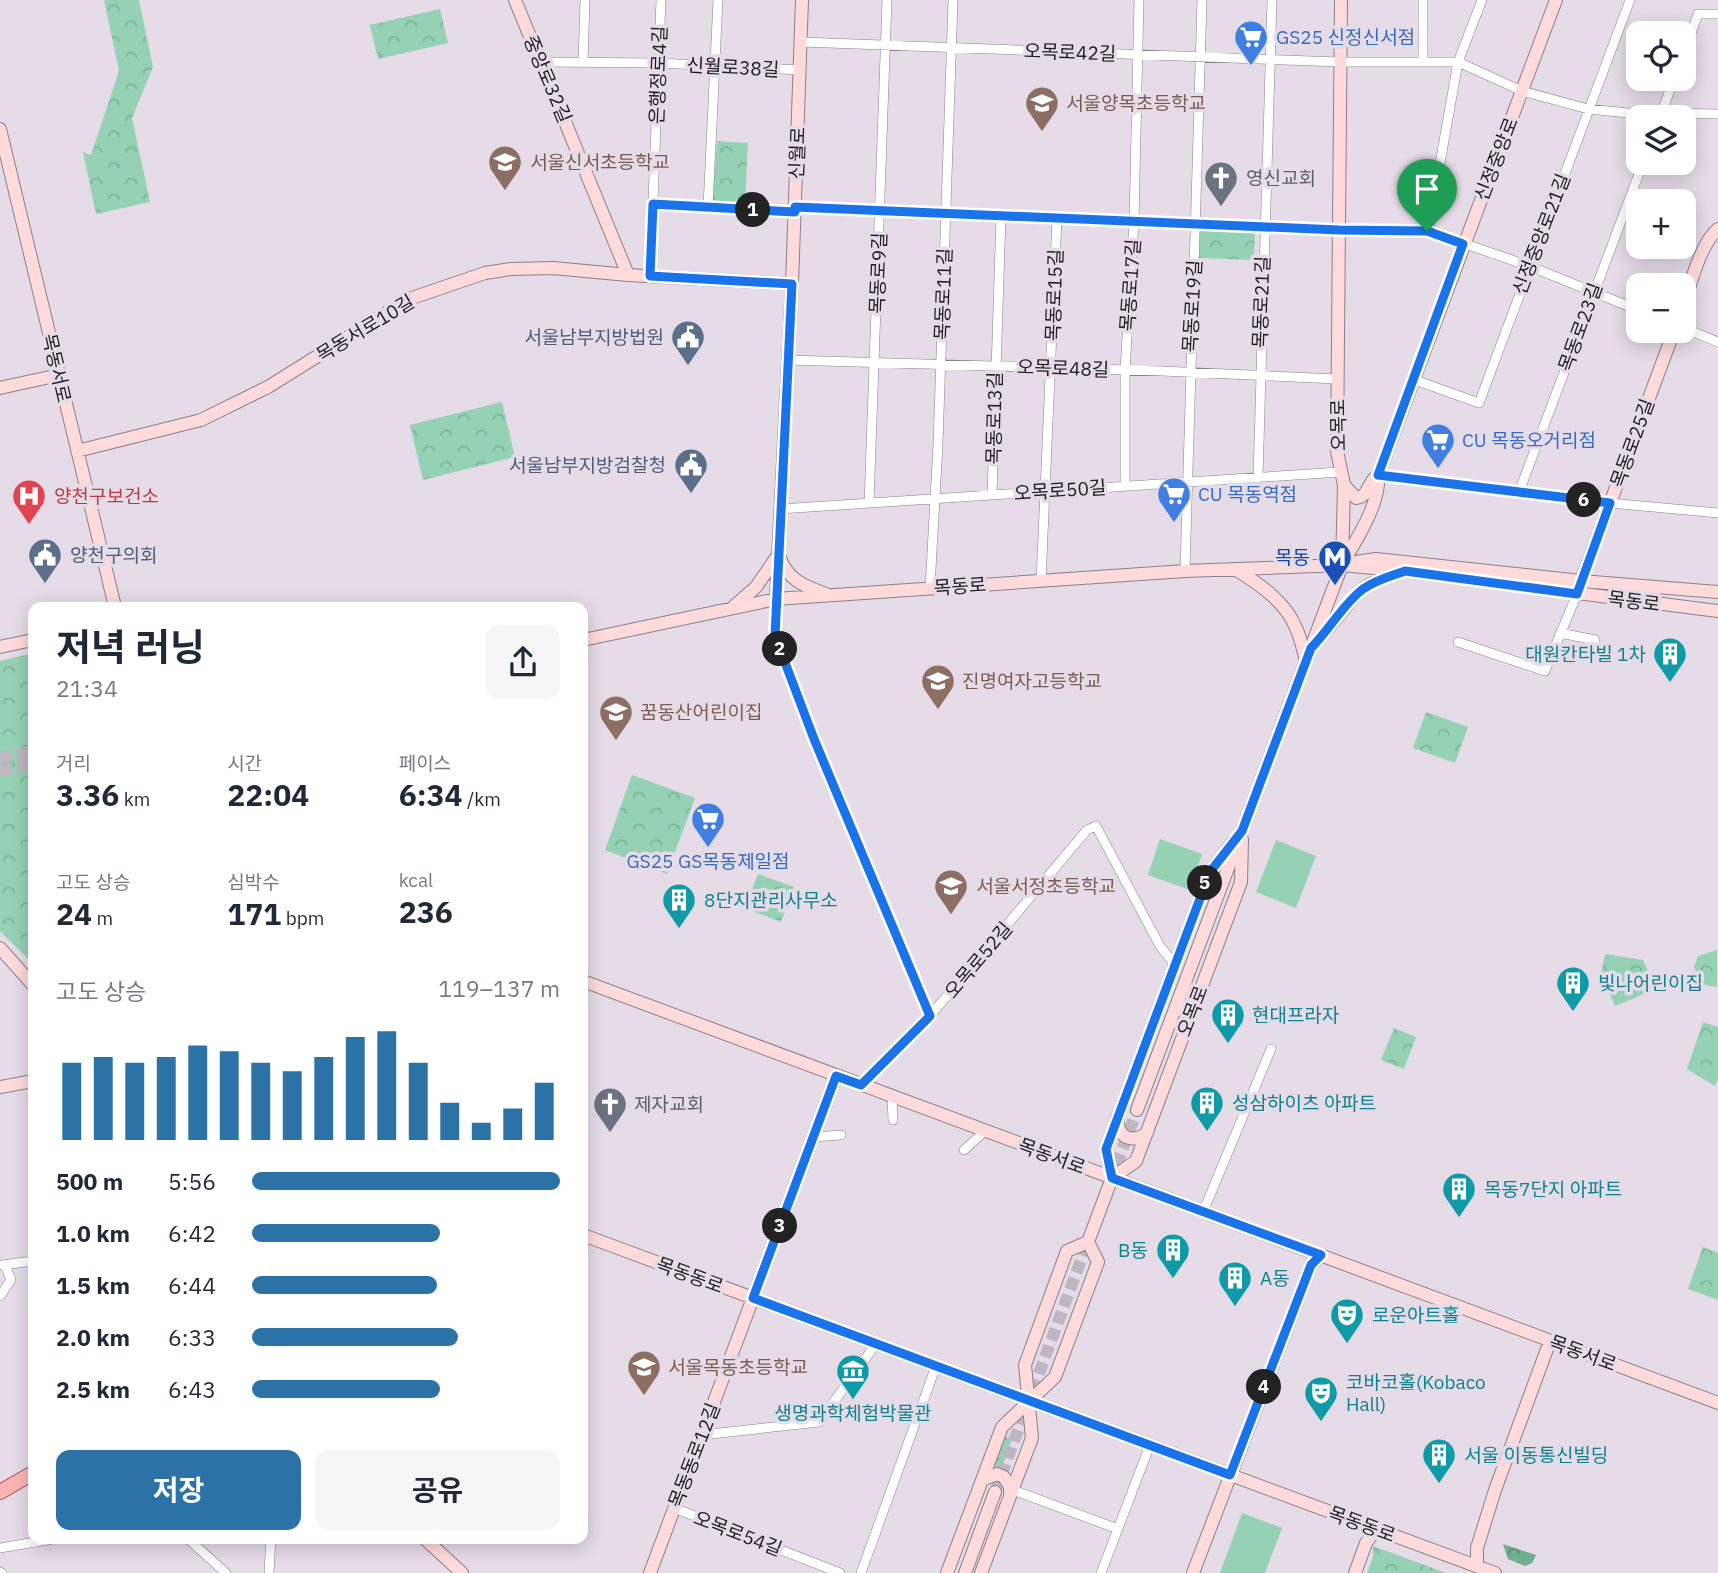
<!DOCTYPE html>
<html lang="ko">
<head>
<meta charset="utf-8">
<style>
	body { margin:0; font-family:"IBM Plex Sans","Noto Sans KR",sans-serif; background:#f6f6f7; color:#1f2937; height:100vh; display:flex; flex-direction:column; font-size:26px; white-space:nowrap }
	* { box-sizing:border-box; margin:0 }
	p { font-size:23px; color:#747a83 }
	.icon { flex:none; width:38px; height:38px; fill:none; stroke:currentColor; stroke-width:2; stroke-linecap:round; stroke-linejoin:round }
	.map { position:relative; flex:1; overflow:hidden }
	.sheet { position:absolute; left:28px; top:602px; width:560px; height:942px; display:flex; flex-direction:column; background:#fff; border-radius:14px; box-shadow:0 4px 18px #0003 }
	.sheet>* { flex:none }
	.controls { position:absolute; left:1626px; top:21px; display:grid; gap:14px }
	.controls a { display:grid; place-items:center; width:70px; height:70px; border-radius:14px; background:#fff; box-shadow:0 4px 18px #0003; font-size:35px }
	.pin { position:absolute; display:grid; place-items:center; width:60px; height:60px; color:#fff; margin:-72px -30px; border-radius:50% 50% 50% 0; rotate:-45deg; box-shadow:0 0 7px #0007 }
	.pin .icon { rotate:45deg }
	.km { position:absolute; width:35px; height:35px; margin:-18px; border-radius:50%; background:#222; color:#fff; font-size:19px; line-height:35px; text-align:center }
	.round { display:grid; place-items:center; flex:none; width:74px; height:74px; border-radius:14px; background:#f6f6f7 }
	.overview { display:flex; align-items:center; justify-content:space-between; height:119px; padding:0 28px }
	h1 { font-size:38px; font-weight:700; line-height:52px }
	.metrics { display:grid; grid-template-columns:repeat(3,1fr); gap:10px; height:119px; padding:7px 28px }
	.metrics div { display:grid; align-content:center }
	.metrics b { font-size:30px; font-weight:700 }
	.metrics small { font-size:19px; font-weight:400 }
	.metrics p { font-size:19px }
	.chart { height:196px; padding:14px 28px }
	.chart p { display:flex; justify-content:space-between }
	.chart svg { width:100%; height:126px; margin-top:7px; stroke:#2b73a7; stroke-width:6 }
	.action { display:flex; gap:14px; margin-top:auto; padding:14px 28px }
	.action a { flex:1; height:80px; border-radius:14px; background:#2b73a7; color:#fff; font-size:28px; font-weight:700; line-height:80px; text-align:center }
	.action a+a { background:#f6f6f7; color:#1f2937 }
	ul { padding:0 28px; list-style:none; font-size:23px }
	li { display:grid; grid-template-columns:112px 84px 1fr; align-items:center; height:52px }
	li i { height:18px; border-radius:9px; background:#2b73a7 }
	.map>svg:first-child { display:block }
	.grass { fill:url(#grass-dots) }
	.forest { fill:url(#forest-crowns) }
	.park { fill:url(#park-crowns) }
	.pitch { fill:#95d2b3 }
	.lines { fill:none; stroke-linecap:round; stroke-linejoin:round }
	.secondary-tunnel { stroke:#beb6c1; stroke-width:12; stroke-dasharray:12 6; stroke-linecap:butt }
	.street-casing { stroke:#88808b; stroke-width:10 }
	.secondary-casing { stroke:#88808b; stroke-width:14 }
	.primary-casing { stroke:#b16062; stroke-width:16 }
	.street { stroke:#fff; stroke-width:9 }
	.secondary { stroke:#ffdada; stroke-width:12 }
	.primary { stroke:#feb4b5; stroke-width:14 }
	.route-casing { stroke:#fff; stroke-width:14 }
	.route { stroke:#1a73e8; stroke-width:9 }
	.labels { text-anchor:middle; stroke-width:7; stroke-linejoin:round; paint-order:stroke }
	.shop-label { font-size:19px; fill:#366cbe; stroke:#e5dce8; text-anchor:start }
	.street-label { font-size:19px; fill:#232024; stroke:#e5dce8 }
	.education-label { font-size:19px; fill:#785e54; stroke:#e5dce8; text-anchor:start }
	.worship-label { font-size:19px; fill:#5b616d; stroke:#e5dce8; text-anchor:start }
	.service-label { font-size:19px; fill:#4e5e75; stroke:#e5dce8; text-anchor:end }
	.health-label { font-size:19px; fill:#be3a42; stroke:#e5dce8; text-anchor:start }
	.transit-label { font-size:19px; fill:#164399; stroke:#e5dce8; text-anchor:end }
	.culture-label { font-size:19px; fill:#0d838f; stroke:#e5dce8; text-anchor:start }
</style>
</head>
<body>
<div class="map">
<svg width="1718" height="1573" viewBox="0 0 1718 1573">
	<defs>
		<pattern id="grass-dots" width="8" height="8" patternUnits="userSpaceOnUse" patternTransform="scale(1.75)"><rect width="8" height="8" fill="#95d2b3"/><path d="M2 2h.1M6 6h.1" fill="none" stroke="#80b49a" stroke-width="1.8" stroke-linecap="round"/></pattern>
		<pattern id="forest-crowns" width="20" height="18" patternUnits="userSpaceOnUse" patternTransform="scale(1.75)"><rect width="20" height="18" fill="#6fae8f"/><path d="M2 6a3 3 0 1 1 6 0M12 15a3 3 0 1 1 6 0" fill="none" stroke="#5b8d75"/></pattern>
		<pattern id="park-crowns" width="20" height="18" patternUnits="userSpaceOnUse" patternTransform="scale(1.75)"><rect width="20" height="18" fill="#95d2b3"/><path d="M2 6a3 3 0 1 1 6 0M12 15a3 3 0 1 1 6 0" fill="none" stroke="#80b49a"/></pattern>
	</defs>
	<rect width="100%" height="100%" fill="#e5dce8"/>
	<path class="grass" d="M1001,1435L1012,1439L1002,1468L989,1465Z"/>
	<path class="forest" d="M1503,1544L1536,1555L1532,1563L1525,1566L1508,1559Z"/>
	<path class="park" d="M104,0H139L153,67L132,118L150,202L96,214L83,152L91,155L119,71Z
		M440,9L448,43L378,59L370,25Z
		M717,141L748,143L745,204L712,203Z
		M1200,228L1255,230L1254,260L1199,258Z
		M502,402L515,457L423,480L410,425Z
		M33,653V964L0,931V661Z
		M1426,712L1468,727L1455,763L1413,748Z
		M632,775L695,798L667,874L605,850Z
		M758,874L794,887L781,922L745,908Z
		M1717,950V987L1701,984L1694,967L1698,956Z
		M1605,954L1643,960L1656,989L1615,1006L1601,974Z
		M1703,1022L1718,1027V1079L1715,1086L1687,1069Z
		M1394,1028L1416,1037L1404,1069L1381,1060Z
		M1703,1247L1718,1253V1300L1688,1289Z
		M1373,1546L1446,1573H1367L1373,1557Z"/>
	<path class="pitch" d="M1160,839L1202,854L1190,890L1148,875Z
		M1276,840L1316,856L1296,908L1256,892Z
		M1242,1513L1282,1528L1265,1573H1220Z"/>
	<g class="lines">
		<path class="secondary-tunnel" d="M0,758L33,751
			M0,771L33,764
			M1110,1182L1137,1110
			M995,1492L1090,1236"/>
		<g class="street-casing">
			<path id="street" d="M801,42L1340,62H1458L1522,91L1588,109L1648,115L1662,113L1718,114
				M1684,53L1698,14H1718
				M541,62L659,63L800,70
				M583,62L585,0
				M1423,62V0
				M1660,117L1674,79
				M653,204L795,212
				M708,207L718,0
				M795,207L1339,230L1428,231L1529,266L1638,310
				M1428,231L1458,62L1482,0
				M650,276L661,0
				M1684,328L1718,342
				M788,360L1162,371L1337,379
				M1412,379L1479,403L1630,0
				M1378,475L1610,503L1718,513
				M1258,478L1272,0
				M1125,486V370L1134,221L1139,0
				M1519,492L1643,163
				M992,495L1001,216
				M869,503L887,0
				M780,509L1340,472
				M1185,571L1202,0
				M1041,581L1057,218
				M930,588L938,444L953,0
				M776,599L775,636L814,739L930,1016
				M1560,633L1595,640
				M1458,642L1545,671L1577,594
				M861,1085L930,1016L1087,830L1096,826L1160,946L1175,965
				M892,1096L893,1120
				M814,1137L841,1135
				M964,1150L985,1131
				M1203,1212L1271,1049
				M2,1265L33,1261
				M0,1296L11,1280L5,1265
				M702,1435L819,1422L876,1344
				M1013,1490L1118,1529
				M674,1508L840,1573
				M187,1538L226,1573
				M0,1548L59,1538
				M0,1572L2,1573
				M269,1573L271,1538
				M861,1573L936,1366
				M1101,1573L1150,1445"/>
		</g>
		<g class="secondary-casing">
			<path id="secondary" d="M515,0L628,275
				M0,129L115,607
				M1684,304C1691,282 1701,243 1718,229
				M0,388L59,375
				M77,451L201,420L268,387L409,299L485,273L511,269L553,268L628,275L792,284
				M1344,485L1356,498C1369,497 1366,484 1378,475
				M780,558C788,580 804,586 826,594
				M1356,562L1376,559L1581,581L1718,592
				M1342,564C1356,541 1381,502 1378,475L1556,0
				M1235,569C1258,583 1286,602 1296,628C1301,638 1303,650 1306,661
				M1579,587L1674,331
				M776,599L792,284L802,0
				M733,607L756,587L776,558
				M583,640L776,599L1185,571L1342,565L1405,571L1718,611
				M1313,645C1330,629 1342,609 1358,593C1369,582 1385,578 1399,573
				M0,647L33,640
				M0,948L33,985
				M583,981L1718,1403
				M0,1087L33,1081
				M1137,1110L1342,565L1344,485L1337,451L1341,0
				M1117,1118C1118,1138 1131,1144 1147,1133
				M1112,1178L1136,1161L1241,882L1242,839
				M583,1235L1495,1573
				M982,1480L997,1474L1004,1477L1010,1487V1495
				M424,1538L462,1573
				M1477,1566V1548L1495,1490L1550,1341
				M650,1573L836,1076
				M947,1573L1002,1427L1055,1377L1098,1262L1088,1242
				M965,1573L995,1492
				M981,1573L1032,1438L1025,1365L1067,1251L1088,1242L1112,1178L1106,1149L1210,872L1233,842
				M1193,1573L1311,1265L1321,1256
				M1355,1573L1366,1543L1376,1529"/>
		</g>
		<g class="primary-casing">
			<path id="primary" d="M0,1492L33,1473"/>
		</g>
		<use href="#street" class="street"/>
		<use href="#secondary" class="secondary"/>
		<use href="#primary" class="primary"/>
	</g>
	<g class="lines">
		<g class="route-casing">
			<path id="route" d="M653,204L795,212V207L1339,230L1427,231L1463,244L1378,475L1610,503L1577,594L1405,571C1391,576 1376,580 1363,589C1344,603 1329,630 1311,648L1242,831L1210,872L1106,1149L1112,1178L1321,1255L1311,1265L1230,1475L753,1298L836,1076L861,1085L930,1016L814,739L775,636L792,284L650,276Z"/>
		</g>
		<use href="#route" class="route"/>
	</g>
	<defs>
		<g id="supermarket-pin" transform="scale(1.75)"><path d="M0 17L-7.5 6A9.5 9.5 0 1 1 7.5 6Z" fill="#3f7fe0" stroke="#e5dce8"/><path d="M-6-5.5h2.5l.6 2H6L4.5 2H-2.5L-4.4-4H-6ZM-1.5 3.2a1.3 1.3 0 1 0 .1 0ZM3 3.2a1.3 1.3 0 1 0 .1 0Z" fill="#fff"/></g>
		<g id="school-pin" transform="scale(1.75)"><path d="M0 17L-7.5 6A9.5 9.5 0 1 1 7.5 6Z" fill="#8d6e63" stroke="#e5dce8"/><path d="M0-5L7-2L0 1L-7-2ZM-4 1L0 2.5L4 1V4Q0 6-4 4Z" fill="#fff"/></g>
		<g id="church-pin" transform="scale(1.75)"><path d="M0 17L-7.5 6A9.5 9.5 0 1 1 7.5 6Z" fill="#6b7280" stroke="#e5dce8"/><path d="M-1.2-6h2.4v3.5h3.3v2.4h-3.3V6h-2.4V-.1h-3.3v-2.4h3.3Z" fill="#fff"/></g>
		<g id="civic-pin" transform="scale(1.75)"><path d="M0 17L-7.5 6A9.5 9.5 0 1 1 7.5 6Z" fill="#5c6f8a" stroke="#e5dce8"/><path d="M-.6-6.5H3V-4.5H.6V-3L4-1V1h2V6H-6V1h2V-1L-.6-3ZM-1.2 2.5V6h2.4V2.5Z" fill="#fff"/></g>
		<g id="hospital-pin" transform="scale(1.75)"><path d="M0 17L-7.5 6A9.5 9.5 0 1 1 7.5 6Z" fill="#e0444e" stroke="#e5dce8"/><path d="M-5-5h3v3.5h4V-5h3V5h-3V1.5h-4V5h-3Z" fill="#fff"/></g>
		<g id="metro-pin" transform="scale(1.75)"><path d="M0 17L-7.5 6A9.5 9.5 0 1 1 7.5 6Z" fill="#1a4fb4" stroke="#e5dce8"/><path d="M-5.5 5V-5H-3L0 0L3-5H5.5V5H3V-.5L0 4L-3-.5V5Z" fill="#fff"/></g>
		<g id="building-pin" transform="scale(1.75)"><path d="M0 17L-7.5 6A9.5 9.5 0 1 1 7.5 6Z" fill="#0f9aa8" stroke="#e5dce8"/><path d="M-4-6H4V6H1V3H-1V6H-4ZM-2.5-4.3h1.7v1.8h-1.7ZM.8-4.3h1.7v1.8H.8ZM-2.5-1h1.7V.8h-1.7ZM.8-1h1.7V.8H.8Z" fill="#fff"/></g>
		<g id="theatre-pin" transform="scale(1.75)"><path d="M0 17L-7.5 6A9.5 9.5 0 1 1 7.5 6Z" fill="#0f9aa8" stroke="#e5dce8"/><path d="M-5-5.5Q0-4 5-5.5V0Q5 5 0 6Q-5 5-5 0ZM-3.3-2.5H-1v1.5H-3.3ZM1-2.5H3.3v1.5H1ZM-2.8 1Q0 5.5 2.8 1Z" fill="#fff"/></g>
		<g id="museum-pin" transform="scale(1.75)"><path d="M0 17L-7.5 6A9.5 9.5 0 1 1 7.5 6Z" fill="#0f9aa8" stroke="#e5dce8"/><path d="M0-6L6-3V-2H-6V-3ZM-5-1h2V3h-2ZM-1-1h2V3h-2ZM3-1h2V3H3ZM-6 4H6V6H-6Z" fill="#fff"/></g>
	</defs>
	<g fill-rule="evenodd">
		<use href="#supermarket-pin" x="1251" y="37"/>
		<use href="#school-pin" x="1042" y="103"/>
		<use href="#school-pin" x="505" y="162"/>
		<use href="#church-pin" x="1221" y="178"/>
		<use href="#civic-pin" x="688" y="337"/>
		<use href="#supermarket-pin" x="1438" y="440"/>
		<use href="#civic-pin" x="691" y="465"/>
		<use href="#supermarket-pin" x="1174" y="494"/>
		<use href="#hospital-pin" x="29" y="496"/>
		<use href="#civic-pin" x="45" y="555"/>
		<use href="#metro-pin" x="1335" y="557"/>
		<use href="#building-pin" x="1670" y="654"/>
		<use href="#school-pin" x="938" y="681"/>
		<use href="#school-pin" x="616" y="712"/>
		<use href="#supermarket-pin" x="708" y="819"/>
		<use href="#school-pin" x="951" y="886"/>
		<use href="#building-pin" x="679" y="900"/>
		<use href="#building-pin" x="1573" y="983"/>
		<use href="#building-pin" x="1228" y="1015"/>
		<use href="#building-pin" x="1207" y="1103"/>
		<use href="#church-pin" x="610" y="1104"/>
		<use href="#building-pin" x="1459" y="1189"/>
		<use href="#building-pin" x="1173" y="1250"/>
		<use href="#building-pin" x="1235" y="1278"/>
		<use href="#theatre-pin" x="1347" y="1315"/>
		<use href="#school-pin" x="644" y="1367"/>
		<use href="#museum-pin" x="853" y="1371"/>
		<use href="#theatre-pin" x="1321" y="1393"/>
		<use href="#building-pin" x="1439" y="1455"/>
	</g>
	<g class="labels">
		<g class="shop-label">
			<text x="1276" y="44">GS25 신정신서점</text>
			<text x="1462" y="447">CU 목동오거리점</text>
			<text x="1198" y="501">CU 목동역점</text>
			<text x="708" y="868" text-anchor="middle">GS25 GS목동제일점</text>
		</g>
		<g class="street-label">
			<text transform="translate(1070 52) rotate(2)" y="7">오목로42길</text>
			<text transform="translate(733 67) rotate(3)" y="7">신월로38길</text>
			<text transform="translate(658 75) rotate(-88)" y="7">은행정로4길</text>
			<text transform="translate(548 79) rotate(67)" y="7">중앙로32길</text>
			<text transform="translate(797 153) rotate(-88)" y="7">신월로</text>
			<text transform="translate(1496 159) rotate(-69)" y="7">신정중앙로</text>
			<text transform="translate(1541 234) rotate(-69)" y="7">신정중앙로21길</text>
			<text transform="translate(878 273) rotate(-88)" y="7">목동로9길</text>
			<text transform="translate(1130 285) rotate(-86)" y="7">목동로17길</text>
			<text transform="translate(943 294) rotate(-88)" y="7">목동로11길</text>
			<text transform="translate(1054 295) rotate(-88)" y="7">목동로15길</text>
			<text transform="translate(1261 302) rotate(-88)" y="7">목동로21길</text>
			<text transform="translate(1192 306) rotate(-87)" y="7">목동로19길</text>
			<text transform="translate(1580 327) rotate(-70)" y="7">목동로23길</text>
			<text transform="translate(365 328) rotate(-31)" y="7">목동서로10길</text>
			<text transform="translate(57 368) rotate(77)" y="7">목동서로</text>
			<text transform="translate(1063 368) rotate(2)" y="7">오목로48길</text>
			<text transform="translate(994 418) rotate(-89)" y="7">목동로13길</text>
			<text transform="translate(1338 425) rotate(-91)" y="7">오목로</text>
			<text transform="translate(1632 443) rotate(-70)" y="7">목동로25길</text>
			<text transform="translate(1060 490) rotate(-4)" y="7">오목로50길</text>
			<text transform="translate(960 586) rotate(-4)" y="7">목동로</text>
			<text transform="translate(1634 601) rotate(7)" y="7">목동로</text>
			<text transform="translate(978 960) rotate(-50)" y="7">오목로52길</text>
			<text transform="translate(1192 1011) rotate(-69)" y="7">오목로</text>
			<text transform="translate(1052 1156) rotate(20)" y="7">목동서로</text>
			<text transform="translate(690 1275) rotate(20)" y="7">목동동로</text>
			<text transform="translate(1583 1353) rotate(20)" y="7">목동서로</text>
			<text transform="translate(694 1455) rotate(-69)" y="7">목동동로12길</text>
			<text transform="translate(1362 1524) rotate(20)" y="7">목동동로</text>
			<text transform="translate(738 1533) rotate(21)" y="7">오목로54길</text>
		</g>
		<g class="education-label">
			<text x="1066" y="110">서울양목초등학교</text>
			<text x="530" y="169">서울신서초등학교</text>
			<text x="962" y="688">진명여자고등학교</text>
			<text x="640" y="719">꿈동산어린이집</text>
			<text x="976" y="893">서울서정초등학교</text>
			<text x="668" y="1374">서울목동초등학교</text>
		</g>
		<g class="worship-label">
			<text x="1246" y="185">영신교회</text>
			<text x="634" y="1111">제자교회</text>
		</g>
		<g class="service-label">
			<text x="664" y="344">서울남부지방법원</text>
			<text x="666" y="472">서울남부지방검찰청</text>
			<text x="70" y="562" text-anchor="start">양천구의회</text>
		</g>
		<g class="health-label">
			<text x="54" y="503">양천구보건소</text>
		</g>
		<g class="transit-label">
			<text x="1310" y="564">목동</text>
		</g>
		<g class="culture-label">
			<text x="1646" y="661" text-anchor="end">대원칸타빌 1차</text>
			<text x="704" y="907">8단지관리사무소</text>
			<text x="1598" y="990">빛나어린이집</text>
			<text x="1252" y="1022">현대프라자</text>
			<text x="1232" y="1110">성삼하이츠 아파트</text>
			<text x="1484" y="1196">목동7단지 아파트</text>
			<text x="1148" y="1257" text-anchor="end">B동</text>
			<text x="1260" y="1285">A동</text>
			<text x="1372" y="1322">로운아트홀</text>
			<text x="1346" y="1389">코바코홀(Kobaco<tspan x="1346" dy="22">Hall)</tspan></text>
			<text x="853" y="1420" text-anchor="middle">생명과학체험박물관</text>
			<text x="1464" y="1462">서울 이동통신빌딩</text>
		</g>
	</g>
</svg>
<div class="controls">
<a><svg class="icon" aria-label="locate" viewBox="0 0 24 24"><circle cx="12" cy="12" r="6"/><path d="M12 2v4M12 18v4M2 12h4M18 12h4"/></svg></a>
<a><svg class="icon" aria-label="layers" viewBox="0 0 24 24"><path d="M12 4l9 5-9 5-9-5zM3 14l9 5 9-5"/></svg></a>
<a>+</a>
<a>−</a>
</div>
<div class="pin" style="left:1427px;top:231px;background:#1e9e55"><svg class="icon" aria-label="arrive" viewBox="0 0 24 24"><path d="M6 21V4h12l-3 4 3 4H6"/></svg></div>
<b class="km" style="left:753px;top:210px">1</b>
<b class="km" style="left:780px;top:649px">2</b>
<b class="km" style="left:780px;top:1226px">3</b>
<b class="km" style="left:1264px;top:1387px">4</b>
<b class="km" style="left:1205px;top:883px">5</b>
<b class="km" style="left:1584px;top:500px">6</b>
<section class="sheet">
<div class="overview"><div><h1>저녁 러닝</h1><p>21:34</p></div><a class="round"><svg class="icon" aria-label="share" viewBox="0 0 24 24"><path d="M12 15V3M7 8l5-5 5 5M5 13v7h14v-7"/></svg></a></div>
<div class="metrics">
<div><p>거리</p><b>3.36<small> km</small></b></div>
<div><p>시간</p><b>22:04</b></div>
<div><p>페이스</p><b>6:34<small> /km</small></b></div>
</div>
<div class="metrics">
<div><p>고도 상승</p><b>24<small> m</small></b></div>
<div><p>심박수</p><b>171<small> bpm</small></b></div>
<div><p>kcal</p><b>236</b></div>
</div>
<div class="chart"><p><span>고도 상승</span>119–137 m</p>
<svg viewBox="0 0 160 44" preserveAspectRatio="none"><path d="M5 44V17M15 44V15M25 44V17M35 44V15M45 44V11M55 44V13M65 44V17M75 44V20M85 44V15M95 44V8M105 44V6M115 44V17M125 44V31M135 44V38M145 44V33M155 44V24"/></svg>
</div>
<ul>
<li><b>500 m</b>5:56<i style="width:100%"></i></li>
<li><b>1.0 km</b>6:42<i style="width:61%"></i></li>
<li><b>1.5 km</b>6:44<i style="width:60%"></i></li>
<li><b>2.0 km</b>6:33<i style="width:67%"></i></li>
<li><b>2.5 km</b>6:43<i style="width:61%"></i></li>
</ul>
<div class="action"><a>저장</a><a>공유</a></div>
</section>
</div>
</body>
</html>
